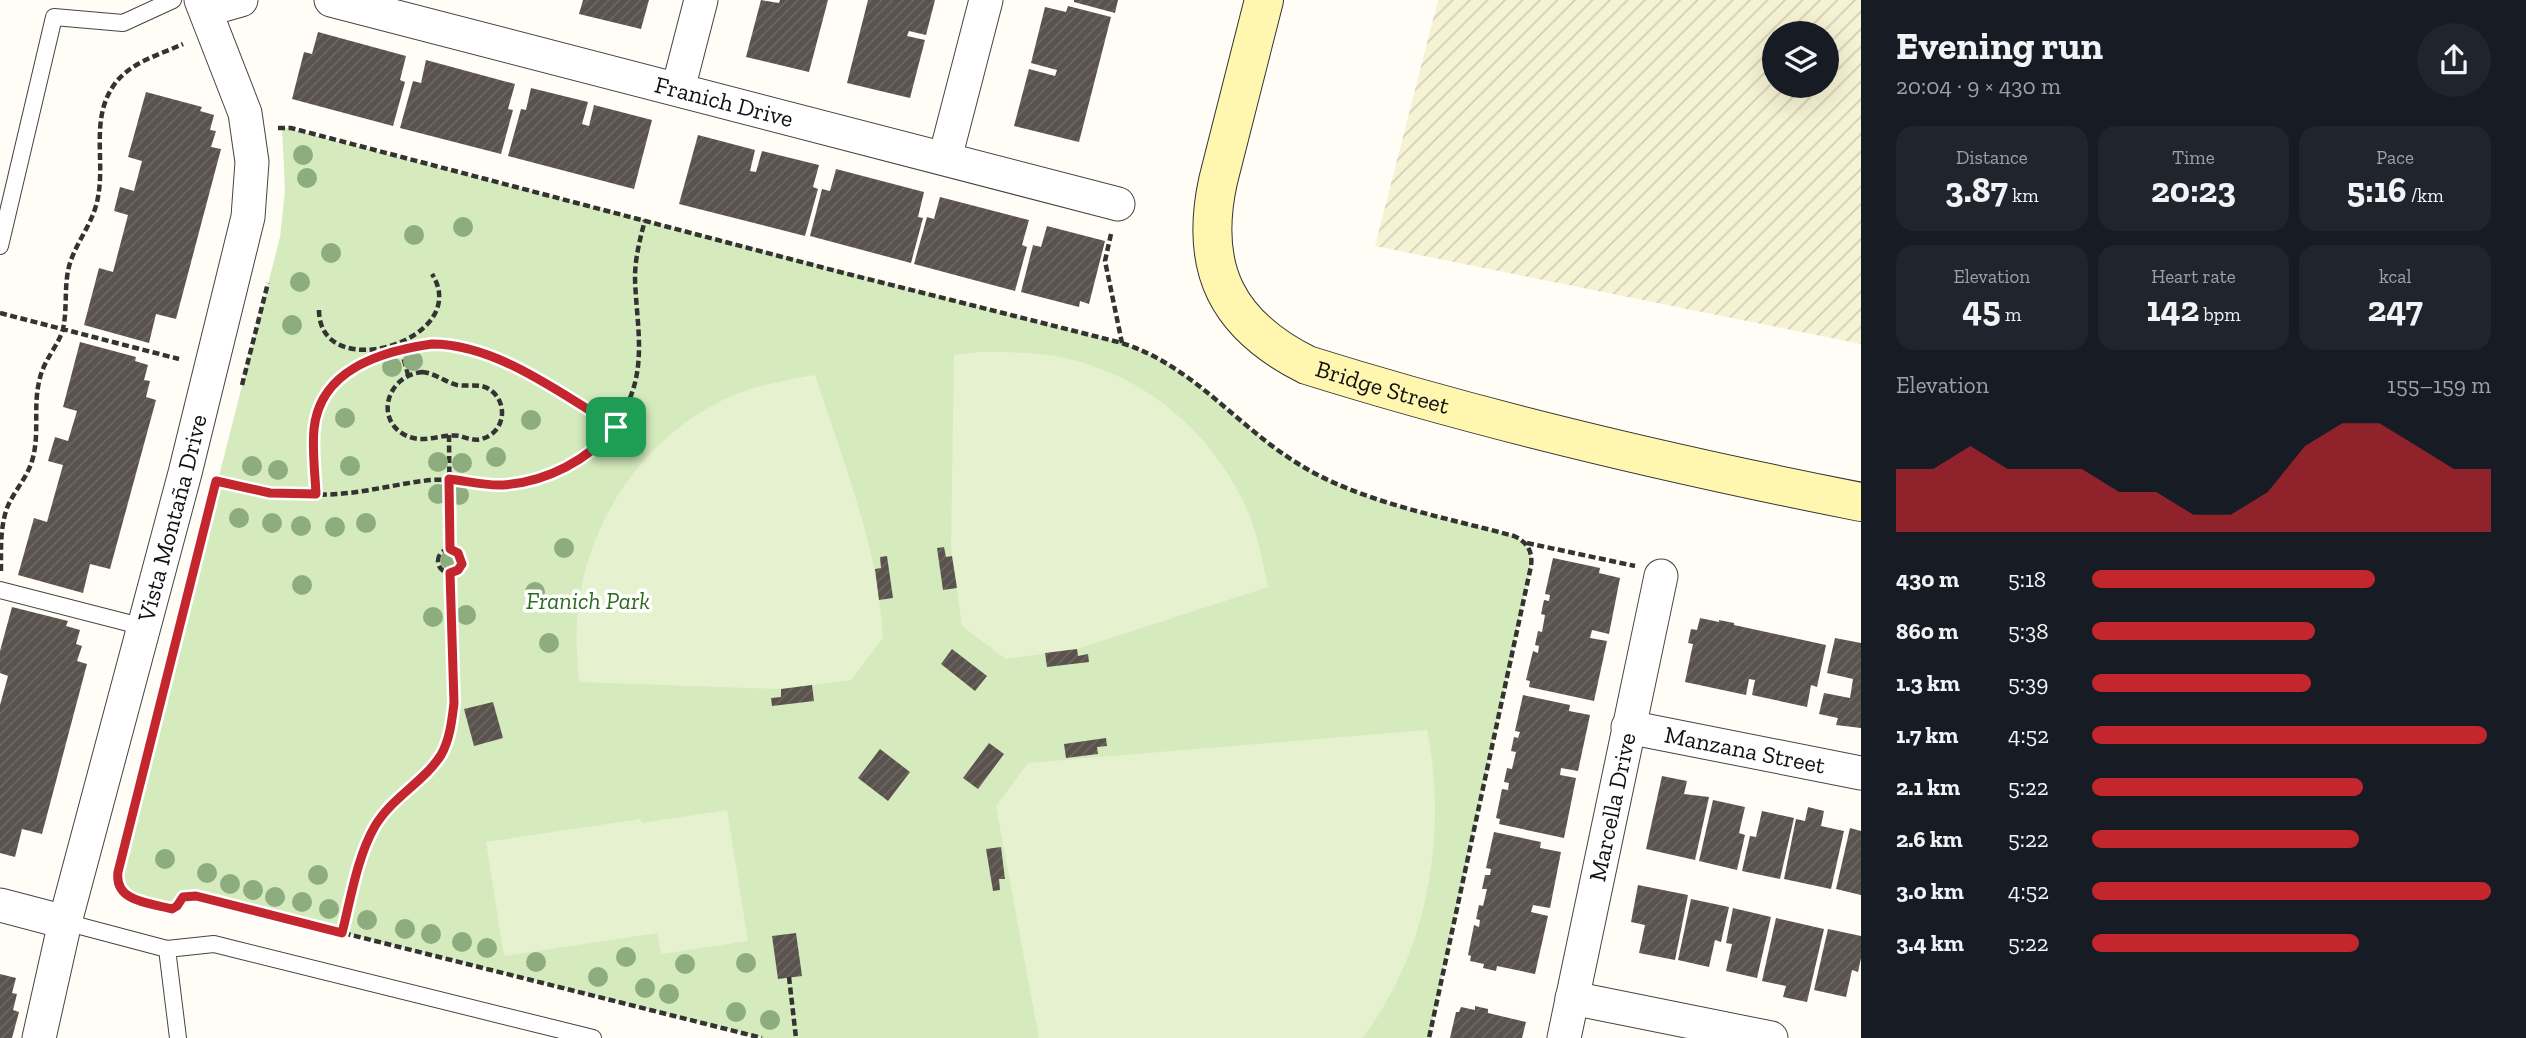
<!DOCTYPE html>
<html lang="en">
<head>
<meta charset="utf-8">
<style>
	body { margin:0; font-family:"Zilla Slab",serif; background:#20242c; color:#f1f3f6; height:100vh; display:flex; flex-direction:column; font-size:26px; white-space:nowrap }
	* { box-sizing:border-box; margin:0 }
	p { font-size:23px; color:#9ea1a6 }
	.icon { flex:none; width:38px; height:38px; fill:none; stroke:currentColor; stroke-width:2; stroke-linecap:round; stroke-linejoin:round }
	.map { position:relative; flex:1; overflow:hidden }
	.panel { display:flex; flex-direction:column; background:#171b24; width:665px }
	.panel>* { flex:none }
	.buttons { position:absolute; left:1762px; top:21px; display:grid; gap:14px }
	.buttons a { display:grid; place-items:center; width:77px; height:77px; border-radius:50%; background:#171b24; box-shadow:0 7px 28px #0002; font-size:35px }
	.pin { position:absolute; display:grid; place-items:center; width:60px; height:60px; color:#fff; margin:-30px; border-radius:14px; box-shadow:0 4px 10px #0006 }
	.round { display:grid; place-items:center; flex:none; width:74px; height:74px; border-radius:37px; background:#20242c }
	.overview { display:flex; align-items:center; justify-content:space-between; height:119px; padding:0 35px }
	h1 { font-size:38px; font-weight:700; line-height:52px }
	.metrics { display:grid; grid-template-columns:repeat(3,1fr); gap:10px; height:119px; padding:7px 35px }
	.metrics div { display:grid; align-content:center; border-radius:18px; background:#20242c; text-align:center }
	.metrics b { font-size:35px; font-weight:700 }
	.metrics small { font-size:19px; font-weight:400 }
	.metrics p { font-size:19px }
	.chart { height:196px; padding:14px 35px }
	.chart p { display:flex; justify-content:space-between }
	.chart svg { width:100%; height:126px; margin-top:7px; fill:#c4262e; opacity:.7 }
	ul { padding:0 35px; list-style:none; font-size:23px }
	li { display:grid; grid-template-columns:112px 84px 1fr; align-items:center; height:52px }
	li i { height:18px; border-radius:9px; background:#c4262e }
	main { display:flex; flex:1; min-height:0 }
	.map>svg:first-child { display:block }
	.farmland { fill:url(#farmland-furrows); fill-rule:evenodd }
	.park { fill:#d5ebbd }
	.pitch { fill:#e6f2cf }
	.building { fill:url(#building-hatch) }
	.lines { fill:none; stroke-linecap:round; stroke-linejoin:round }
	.lane-casing { stroke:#444; stroke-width:18 }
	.street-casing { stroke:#444; stroke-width:35 }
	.secondary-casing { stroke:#333; stroke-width:40 }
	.path { stroke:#333; stroke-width:4.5; stroke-dasharray:7 3.5; stroke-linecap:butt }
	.lane { stroke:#fff; stroke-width:16 }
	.street { stroke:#fff; stroke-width:33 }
	.secondary { stroke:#fff6b0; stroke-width:38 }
	.tree { fill:#8dad7f }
	.route-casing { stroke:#fff; stroke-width:14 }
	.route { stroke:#c4262e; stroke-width:9 }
	.labels { text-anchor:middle; stroke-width:7; stroke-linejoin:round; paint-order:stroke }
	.street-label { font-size:24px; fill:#111; stroke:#fff }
	.park-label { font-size:24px; font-style:italic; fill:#2f6b1f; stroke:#fff }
</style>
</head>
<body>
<main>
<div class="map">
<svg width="1861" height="1038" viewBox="0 0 1861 1038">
	<defs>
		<pattern id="farmland-furrows" width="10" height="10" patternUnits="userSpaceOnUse" patternTransform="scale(1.75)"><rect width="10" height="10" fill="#f6f3d4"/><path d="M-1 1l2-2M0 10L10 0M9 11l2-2" fill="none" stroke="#d2cfb5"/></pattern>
		<pattern id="building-hatch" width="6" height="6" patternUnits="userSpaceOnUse" patternTransform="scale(1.75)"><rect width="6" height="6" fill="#5a524d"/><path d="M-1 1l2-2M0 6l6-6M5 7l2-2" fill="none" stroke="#6d6662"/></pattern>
	</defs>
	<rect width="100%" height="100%" fill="#fffdf5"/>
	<path class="farmland" d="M1438,0H1861V344L1375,246ZM1827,33V86H1774V33Z"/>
	<path class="park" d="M282,127L1122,343C1195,367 1234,424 1297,463C1358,502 1444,517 1514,536C1527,542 1533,551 1531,566L1429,1038H762L196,896L183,897L177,906L172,909C150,903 114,902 118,872L280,237L285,191Z"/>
	<path class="pitch" d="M980,352C1005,352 1030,352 1055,356C1139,371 1209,428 1245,505C1257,531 1262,559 1268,587L1077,649L1006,659L962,626L951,547L954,355Z
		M815,375C835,437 861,505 874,568C879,591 881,615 883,638L851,680L781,689L579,682C577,656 575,629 579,602C592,508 656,422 747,390C770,383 792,379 815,375Z
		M1427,730C1448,832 1428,954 1362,1038H1039L996,806L1028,763Z
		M727,810L748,941L661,954L657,933L504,956L486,842L640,819L642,823Z"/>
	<path class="building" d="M583,0H649L641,29L579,14Z
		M761,0L779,3L780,0H828L809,72L746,57Z
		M868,0H935L926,35L909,31L907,36L925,40L910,98L847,83Z
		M1074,0H1118L1115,13L1074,2Z
		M1068,6L1111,17L1079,142L1014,126L1029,69L1055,76L1057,70L1031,63L1045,7L1066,12Z
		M318,32L406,56L400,80L405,82L393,126L292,99L304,52L312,54Z
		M426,60L515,84L508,109L513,110L501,154L400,128L413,81L421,83Z
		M531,88L588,102L582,124L589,126L594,105L652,120L634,189L508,156L521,109L526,110Z
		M146,92L202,107L200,111L214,115L210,130L216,131L211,147L221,149L176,319L156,314L149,343L84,325L99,268L113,272L128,215L114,211L120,187L134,191L142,161L128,157Z
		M698,135L755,150L750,171L756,172L762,151L819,165L813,187L818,189L805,236L679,204Z
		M836,169L924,192L918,217L923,218L911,263L810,236L822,189L830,191Z
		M940,197L1029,220L1022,245L1027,247L1015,291L914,264L927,217L934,219Z
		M1047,226L1105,241L1089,304L1080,301L1079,307L1021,292L1033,245L1041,247Z
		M80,342L136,357L135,361L148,365L144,380L150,381L146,397L156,400L110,569L90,564L83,593L18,575L34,518L47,522L63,465L48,461L55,437L68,441L77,411L63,407Z
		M944,547L946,557L952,556L957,588L943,590L937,548Z
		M887,556L893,598L879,600L875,569L881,568L880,557Z
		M1553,558L1600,568L1599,573L1620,578L1609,634L1592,630L1590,638L1607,641L1594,701L1529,687L1530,681L1526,680L1533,651L1538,653L1539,646L1535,645L1538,631L1542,632L1545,615L1541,614L1544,600L1549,601L1550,595L1545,594Z
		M12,607L68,621L66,626L80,630L76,644L82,646L77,661L87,664L42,834L22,829L15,857L0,853V705L8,676L0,673V651Z
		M1700,618L1719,622V620L1734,623V625L1826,645L1817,687L1811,685L1807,707L1752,695L1755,680L1749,679L1746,695L1685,682L1693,644L1688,643L1691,629L1697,630Z
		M1835,638L1861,643V728L1836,725L1838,718L1819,714L1824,693L1850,698L1853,679L1827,673Z
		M952,649L987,676L975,691L941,664Z
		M1077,649L1078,656L1088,654L1089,662L1047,667L1045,653Z
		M812,685L814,701L772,706L771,698L781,697V689Z
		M1523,695L1570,705L1569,711L1590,715L1578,771L1561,768L1560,775L1576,778L1564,838L1499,824L1500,819L1496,818L1502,789L1508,790L1509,783L1504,782L1507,768L1512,769L1516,752L1511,751L1514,737L1518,738L1520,732L1515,731Z
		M493,702L503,738L474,746L464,709Z
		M1106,738L1107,746L1097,747L1098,754L1066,758L1064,744Z
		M989,743L1004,754L978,789L963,778Z
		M880,749L910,772L888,801L858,778Z
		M1662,776L1687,781L1684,794L1709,797L1695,860L1646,849Z
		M1713,800L1745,807L1739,833L1745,835L1737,870L1699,861Z
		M1808,807L1824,811L1821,826L1844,831L1831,889L1784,879L1796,819L1805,821Z
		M1762,811L1794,818L1780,879L1742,871L1750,836L1756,837Z
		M1850,828L1861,831V895L1836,889Z
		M1494,832L1541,842L1540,848L1561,852L1550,908L1533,905L1531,912L1548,916L1535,974L1497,966L1496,971L1483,968L1484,964L1470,961L1471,956L1468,955L1474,925L1479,927L1480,920L1476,919L1479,905L1483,906L1487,889H1482L1485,875H1490L1491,869L1486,868Z
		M1001,847L1005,879H999L1000,890L993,891L986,849Z
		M1638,885L1688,895L1675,960L1639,953L1645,925L1631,922Z
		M1691,899L1729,907L1721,942L1715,940L1709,967L1678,960Z
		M1733,908L1771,917L1757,978L1726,971L1732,944L1726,943Z
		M1776,918L1824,929L1807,1002L1783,997L1786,986L1762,981Z
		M1828,929L1861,936V958L1858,972L1852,970L1846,997L1814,990Z
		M796,933L802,976L778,979L772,936Z
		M0,974L16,978L12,993L17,994L13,1010L19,1012L12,1038H0Z
		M1475,1006L1488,1009V1013L1526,1022L1522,1038H1450L1456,1012H1459L1461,1007L1475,1010Z"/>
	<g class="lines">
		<g class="lane-casing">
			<path id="lane" d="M0,246L54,17L123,23L173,0
				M0,590L144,627
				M65,922L167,949L214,944L593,1038
				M167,949L178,1038"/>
		</g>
		<g class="street-casing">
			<g id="street">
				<path id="s1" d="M331,0L1118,204"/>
				<path d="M206,10L241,0"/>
				<path d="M678,89L701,0"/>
				<path d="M945,158L986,0"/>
				<path id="s2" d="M1628,727L1861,773"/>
				<path d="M0,905L65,922"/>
				<path d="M1572,998L1771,1038"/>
				<path id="s3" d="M39,1038L65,922L185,473L248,217L252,162L245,113L201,0"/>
				<path id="s4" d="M1564,1038L1661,576"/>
			</g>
		</g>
		<g class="secondary-casing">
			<g id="secondary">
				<path id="s5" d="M1264,0L1218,181C1199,269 1227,325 1307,365C1489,422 1674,465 1861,502"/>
			</g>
		</g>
		<path class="path" d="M278,128H291L836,271L1122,343C1195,367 1234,424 1297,463C1358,502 1444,517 1514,536C1527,542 1533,551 1531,566L1429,1038
			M1111,234L1105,261L1122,343
			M319,310C319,387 474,340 432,274
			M0,313L179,359
			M401,349L408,375
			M422,372C435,373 445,382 457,385C471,387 482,382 493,392C509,407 503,434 481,439C474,441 467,438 460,436C442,433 425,444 407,436C374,421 386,376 422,372Z
			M242,385L268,283
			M449,435L450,549
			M216,481C257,490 296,497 337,494C369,492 400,483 432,480C455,478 477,485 501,485C556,483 609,450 630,398C646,359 636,319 635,278C635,258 640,239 645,220
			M316,494C315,467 310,436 319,409C337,355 426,334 476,349C496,355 515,367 533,378C561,394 588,410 616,427
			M1527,543L1635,566
			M438 561a12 12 0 1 1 24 0a12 12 0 1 1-24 0Z
			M1,571C1,549 0,528 7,508C14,491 27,478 32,461C40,435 33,408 39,382C43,360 58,347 63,329C68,306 63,282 71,260C79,238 94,221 98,197C105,161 91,121 112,88C127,63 159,55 183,44
			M192,580L118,872C114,902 150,903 172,909L177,906L183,897L196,896L762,1038
			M342,933C352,896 357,848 381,816C401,789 435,774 448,740C458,711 453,678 451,649C450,624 450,599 450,573
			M789,977L796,1038"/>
		<use href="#lane" class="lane"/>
		<use href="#street" class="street"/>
		<use href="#secondary" class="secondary"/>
	</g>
	<g class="tree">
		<circle cx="303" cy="155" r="10"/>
		<circle cx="307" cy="178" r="10"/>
		<circle cx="463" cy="227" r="10"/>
		<circle cx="414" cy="235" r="10"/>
		<circle cx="331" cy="253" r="10"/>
		<circle cx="300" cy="282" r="10"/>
		<circle cx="292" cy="325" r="10"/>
		<circle cx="413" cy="361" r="10"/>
		<circle cx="392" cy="367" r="10"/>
		<circle cx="345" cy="418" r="10"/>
		<circle cx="531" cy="420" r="10"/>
		<circle cx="496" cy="457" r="10"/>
		<circle cx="438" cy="462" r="10"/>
		<circle cx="462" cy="463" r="10"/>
		<circle cx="252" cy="466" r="10"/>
		<circle cx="350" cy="466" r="10"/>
		<circle cx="278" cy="470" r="10"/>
		<circle cx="438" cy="494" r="10"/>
		<circle cx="459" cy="495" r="10"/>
		<circle cx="239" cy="518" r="10"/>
		<circle cx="272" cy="523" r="10"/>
		<circle cx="366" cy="523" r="10"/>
		<circle cx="301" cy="526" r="10"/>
		<circle cx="335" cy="527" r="10"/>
		<circle cx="564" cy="548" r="10"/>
		<circle cx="450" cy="560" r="10"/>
		<circle cx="302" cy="585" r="10"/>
		<circle cx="535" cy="592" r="10"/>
		<circle cx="466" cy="615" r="10"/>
		<circle cx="433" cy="617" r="10"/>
		<circle cx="549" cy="643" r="10"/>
		<circle cx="165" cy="859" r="10"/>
		<circle cx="207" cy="873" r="10"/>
		<circle cx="318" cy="875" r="10"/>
		<circle cx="230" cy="884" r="10"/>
		<circle cx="253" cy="890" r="10"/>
		<circle cx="275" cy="897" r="10"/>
		<circle cx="302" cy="902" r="10"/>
		<circle cx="329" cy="909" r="10"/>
		<circle cx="367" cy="920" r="10"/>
		<circle cx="405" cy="929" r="10"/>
		<circle cx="431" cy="934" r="10"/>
		<circle cx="462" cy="942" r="10"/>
		<circle cx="487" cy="948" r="10"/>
		<circle cx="626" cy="957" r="10"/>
		<circle cx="536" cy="962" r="10"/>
		<circle cx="746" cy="963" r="10"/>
		<circle cx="685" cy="964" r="10"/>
		<circle cx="598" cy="977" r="10"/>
		<circle cx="645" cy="988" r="10"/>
		<circle cx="669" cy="994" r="10"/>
		<circle cx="736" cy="1012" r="10"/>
		<circle cx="770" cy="1020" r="10"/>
	</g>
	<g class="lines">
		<g class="route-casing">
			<path id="route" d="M432,344C496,344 562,394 616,427C588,460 547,482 503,485C485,486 467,481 449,479L450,549L458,553L462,564L458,570L450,573L454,703C452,720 450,739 441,755C424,782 392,797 375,826C357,857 351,898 342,933L196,896L183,897L177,906L172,909C150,903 114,902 118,872L216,481L270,493L316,494C315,473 312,450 314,429C320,369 382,351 432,344Z"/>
		</g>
		<use href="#route" class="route"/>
	</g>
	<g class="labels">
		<g class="street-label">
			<text dy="8" stroke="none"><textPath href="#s1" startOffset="406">Franich Drive</textPath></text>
			<text dy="8" stroke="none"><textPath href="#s5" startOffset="490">Bridge Street</textPath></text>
			<text dy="8" stroke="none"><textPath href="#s3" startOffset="537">Vista Montaña Drive</textPath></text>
			<text dy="8" stroke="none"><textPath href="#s2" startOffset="119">Manzana Street</textPath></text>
			<text dy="8" stroke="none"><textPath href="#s4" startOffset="236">Marcella Drive</textPath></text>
		</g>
		<g class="park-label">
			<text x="588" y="609">Franich Park</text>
		</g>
	</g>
</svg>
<div class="buttons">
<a><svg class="icon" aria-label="layers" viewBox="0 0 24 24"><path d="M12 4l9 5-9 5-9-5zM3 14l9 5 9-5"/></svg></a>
</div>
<div class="pin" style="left:616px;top:427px;background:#1e9e55"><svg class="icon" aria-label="arrive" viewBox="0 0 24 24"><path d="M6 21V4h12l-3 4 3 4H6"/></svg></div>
</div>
<section class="panel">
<div class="overview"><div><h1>Evening run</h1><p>20:04 · 9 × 430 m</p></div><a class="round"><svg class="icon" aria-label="share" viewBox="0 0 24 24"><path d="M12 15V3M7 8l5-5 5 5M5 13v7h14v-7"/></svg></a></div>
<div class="metrics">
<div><p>Distance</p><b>3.87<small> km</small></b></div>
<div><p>Time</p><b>20:23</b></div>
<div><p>Pace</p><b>5:16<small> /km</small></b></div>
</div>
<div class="metrics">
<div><p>Elevation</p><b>45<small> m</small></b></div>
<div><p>Heart rate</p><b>142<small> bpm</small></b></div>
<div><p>kcal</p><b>247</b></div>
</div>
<div class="chart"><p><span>Elevation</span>155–159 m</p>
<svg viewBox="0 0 160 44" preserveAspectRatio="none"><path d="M0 44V22L10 22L20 14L30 22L40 22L50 22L60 30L70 30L80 38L90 38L100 30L110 14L120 6L130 6L140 14L150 22L160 22V44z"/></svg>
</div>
<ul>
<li><b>430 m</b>5:18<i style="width:71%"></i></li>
<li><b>860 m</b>5:38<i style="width:56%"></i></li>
<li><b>1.3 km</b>5:39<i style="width:55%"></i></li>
<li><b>1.7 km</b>4:52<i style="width:99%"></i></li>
<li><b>2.1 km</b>5:22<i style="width:68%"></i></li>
<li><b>2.6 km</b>5:22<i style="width:67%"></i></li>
<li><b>3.0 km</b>4:52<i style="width:100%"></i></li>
<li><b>3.4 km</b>5:22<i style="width:67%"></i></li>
</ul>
</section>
</main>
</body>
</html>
